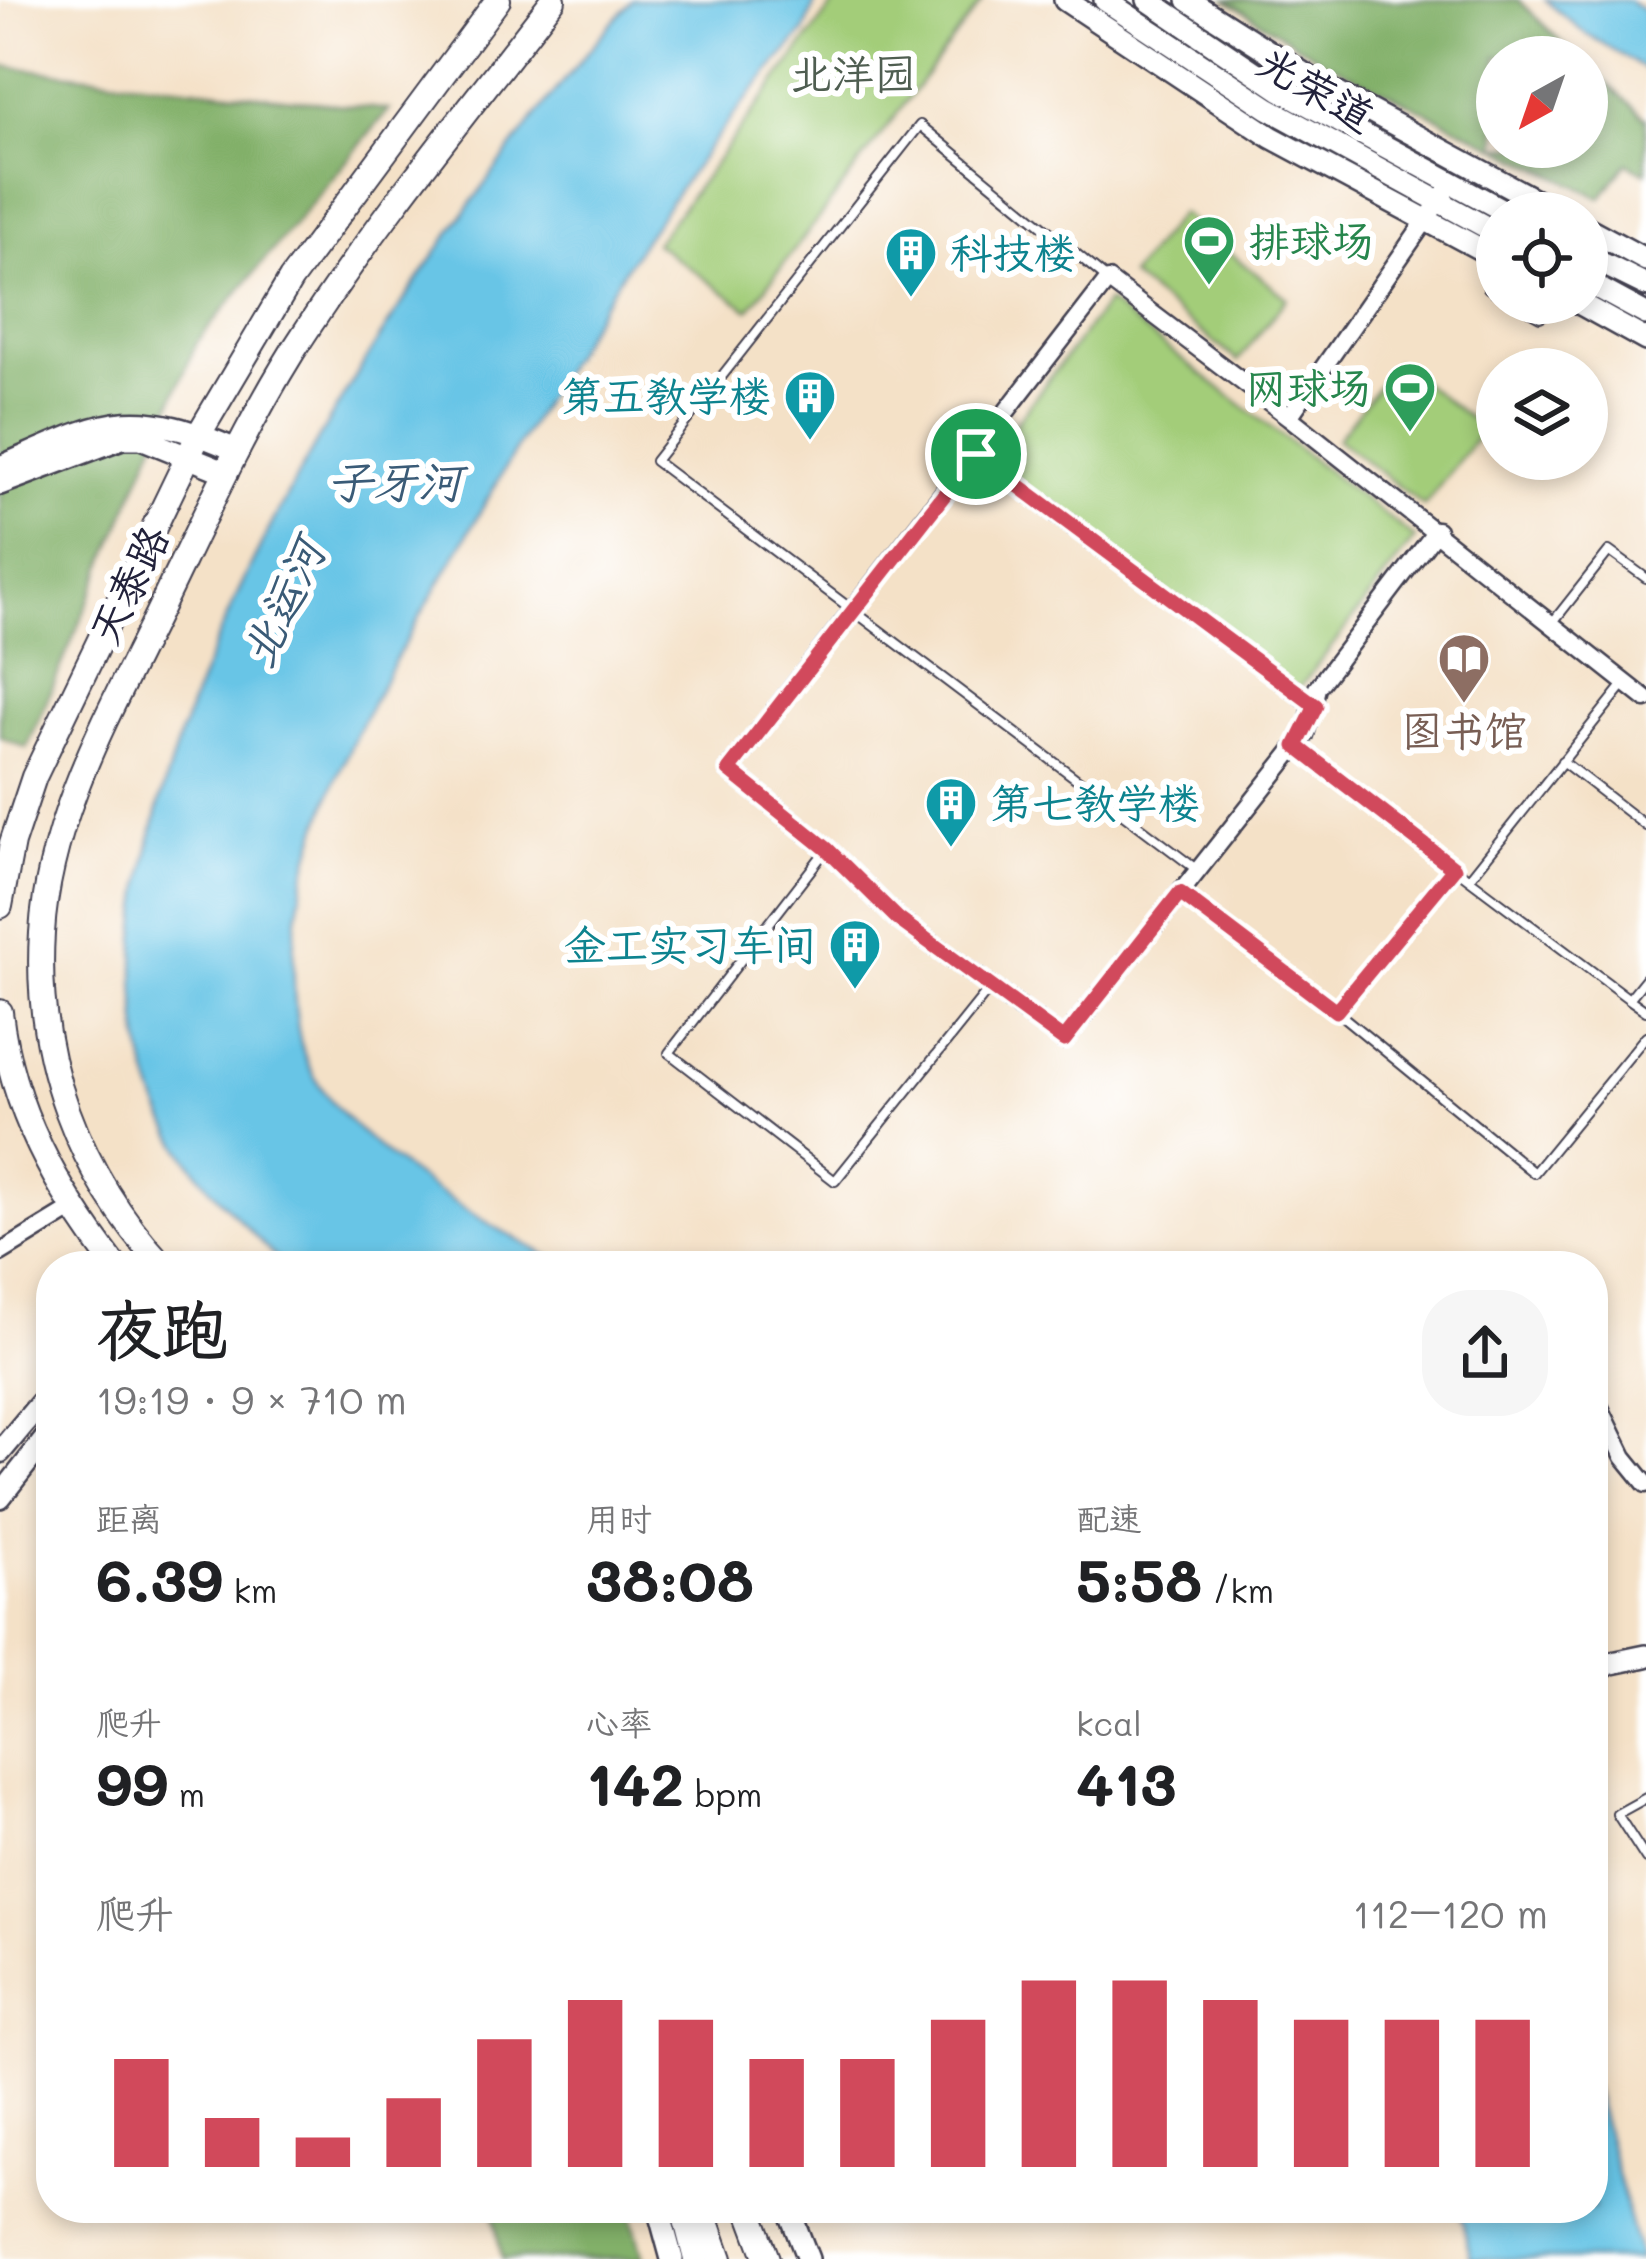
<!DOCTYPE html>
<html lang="zh">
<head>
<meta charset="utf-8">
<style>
	body { margin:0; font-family:Mali,"LXGW WenKai TC",sans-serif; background:#f6f6f6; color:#202124; height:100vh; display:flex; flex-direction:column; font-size:45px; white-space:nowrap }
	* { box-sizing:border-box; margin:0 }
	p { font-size:39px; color:#757577 }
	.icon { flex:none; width:66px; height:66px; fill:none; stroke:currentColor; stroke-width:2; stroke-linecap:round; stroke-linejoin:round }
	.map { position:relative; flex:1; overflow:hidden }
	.sheet { position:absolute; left:36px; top:1251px; width:1572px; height:972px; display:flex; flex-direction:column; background:#fff; border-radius:48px; box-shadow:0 6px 18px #0003 }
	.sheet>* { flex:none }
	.needle { width:78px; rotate:220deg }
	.buttons { position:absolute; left:1476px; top:36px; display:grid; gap:24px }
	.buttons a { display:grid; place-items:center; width:132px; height:132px; border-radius:50%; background:#fff; box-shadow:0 6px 18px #0003; font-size:60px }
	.pin { position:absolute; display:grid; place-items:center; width:102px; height:102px; color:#fff; margin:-51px; border:6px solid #fff; border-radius:50%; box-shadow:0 3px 12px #0007 }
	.round { display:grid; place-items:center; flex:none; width:126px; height:126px; border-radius:48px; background:#f6f6f6 }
	.summary { display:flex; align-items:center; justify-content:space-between; height:204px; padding:0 60px }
	h1 { font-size:66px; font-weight:800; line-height:90px }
	.metrics { display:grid; grid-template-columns:repeat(3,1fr); gap:18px; height:204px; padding:12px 60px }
	.metrics div { display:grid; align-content:center }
	.metrics b { font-size:60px; font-weight:800 }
	.metrics small { font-size:33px; font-weight:400 }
	.metrics p { font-size:33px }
	.chart { height:336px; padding:24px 60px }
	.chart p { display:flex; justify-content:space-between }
	.chart svg { width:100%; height:216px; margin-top:12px; stroke:#d1495b; stroke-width:6 }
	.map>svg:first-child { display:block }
	.green { fill:#a3cd79; stroke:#62785a; stroke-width:3 }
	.forest { fill:#82b069; stroke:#526952; stroke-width:3 }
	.water { fill:#68c5e6; stroke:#457490; stroke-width:3 }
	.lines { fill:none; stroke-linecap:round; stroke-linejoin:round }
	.lane-casing { stroke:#423f50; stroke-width:12 }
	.street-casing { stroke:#423f50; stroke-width:21 }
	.secondary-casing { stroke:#423f50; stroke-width:26 }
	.primary-casing { stroke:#423f50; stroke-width:28 }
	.lane { stroke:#fff; stroke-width:8 }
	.street { stroke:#fff; stroke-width:16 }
	.secondary { stroke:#fff; stroke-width:21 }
	.primary { stroke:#fff; stroke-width:24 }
	.route-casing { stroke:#fff; stroke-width:24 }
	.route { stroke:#d1495b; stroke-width:15 }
	.labels { text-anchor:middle; stroke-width:12; stroke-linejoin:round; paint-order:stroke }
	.park-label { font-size:42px; fill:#4f5e51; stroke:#fff }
	.street-label { font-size:42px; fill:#22223b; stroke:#fff }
	.leisure-label { font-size:42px; fill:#27864d; stroke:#fff; text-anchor:start }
	.culture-label { font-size:42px; fill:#0d838f; stroke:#fff; text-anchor:start }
	.education-label { font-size:42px; fill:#785e54; stroke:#fff }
	.water-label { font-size:45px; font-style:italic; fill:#3a5b77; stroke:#fff }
</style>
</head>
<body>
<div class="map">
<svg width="1646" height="2259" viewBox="0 0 1646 2259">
	<rect width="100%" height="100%" fill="#fff"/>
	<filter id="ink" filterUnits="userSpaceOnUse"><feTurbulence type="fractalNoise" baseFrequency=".00833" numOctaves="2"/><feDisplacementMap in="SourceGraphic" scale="24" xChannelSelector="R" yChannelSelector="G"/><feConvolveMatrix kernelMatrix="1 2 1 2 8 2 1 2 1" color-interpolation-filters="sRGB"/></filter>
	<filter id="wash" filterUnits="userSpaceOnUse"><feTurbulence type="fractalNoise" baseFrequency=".004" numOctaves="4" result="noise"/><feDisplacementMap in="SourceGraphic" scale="48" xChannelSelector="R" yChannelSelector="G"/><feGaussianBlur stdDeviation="2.7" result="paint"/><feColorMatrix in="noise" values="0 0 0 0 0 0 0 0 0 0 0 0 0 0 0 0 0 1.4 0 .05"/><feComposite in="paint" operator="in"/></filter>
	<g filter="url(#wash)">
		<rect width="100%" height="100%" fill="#f4e1c7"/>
		<path class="green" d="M837,0H983L749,310L655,243Z
			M1180,213L1287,298L1238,361L1130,276Z
			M1107,302L1415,538L1296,693L989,458Z
			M1396,362L1483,429L1424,506L1337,439Z"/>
		<path class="forest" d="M1226,0H1518L1577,57H1497V147L1320,59Z
			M0,66L389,110L197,342L27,748L0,737Z
			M1587,66L1646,118V173L1627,163L1601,198L1497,147H1587Z
			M492,2208H630L643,2259H502Z"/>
		<path class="water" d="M632,0H816L804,32C666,183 566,361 466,537C401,651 324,769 300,899C292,943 291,1001 301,1044C323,1136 489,1226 567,1266H284C233,1213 179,1165 154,1094C45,780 432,226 632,0Z
			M1545,0H1628L1646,12V70L1582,31Z
			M1593,2085L1640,2259H1471L1459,2208H1593Z"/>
	</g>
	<g filter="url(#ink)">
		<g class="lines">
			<g class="lane-casing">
				<path id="lane" d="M1484,255L1488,288L1497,293
					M1107,279L920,125L655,461L1196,869
					M1515,303L1540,317L1566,303
					M1553,622L1609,551L1646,578
					M1299,748L1469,879L1625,683
					M1562,761L1646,826
					M826,850L669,1053L835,1181L991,987
					M1469,879L1629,999L1646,978
					M1181,894L1336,1011L1454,868
					M1629,999L1646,1011
					M1336,1011L1534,1173L1646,1036
					M1646,1798L1617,1814L1646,1859"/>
			</g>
			<g class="street-casing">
				<path id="street" d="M1289,417L1646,699
					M976,454L1316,706
					M1437,530L1317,688L1305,735L1064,1040L898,919L827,849L729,770L1108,280L1289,417L1446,191
					M0,1253L72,1209
					M1593,1393L1624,1457L1646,1484"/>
			</g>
			<g class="secondary-casing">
				<path id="secondary" d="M1065,0L1271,137L1497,258
					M1105,0L1268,108L1497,233
					M1148,0L1281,90L1508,213
					M1188,0L1320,84L1559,213
					M1587,228L1646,260
					M1587,256L1646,285
					M1587,282L1646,314
					M1579,303L1646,340
					M0,467C104,422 128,402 238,451
					M0,484L122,438H141L227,473
					M0,1452L51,1391
					M0,1497L51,1432
					M1593,1667L1646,1656
					M658,2208L672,2259
					M788,2208L808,2259"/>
			</g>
			<g class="primary-casing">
				<path id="primary" d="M0,906L12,843L34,777L199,434L291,279L498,0
					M0,1012C11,1109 57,1190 115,1266
					M163,1266C79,1175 34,1058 42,933C48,827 101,728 147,635C194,540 237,441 293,351C371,229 464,115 553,0
					M683,2208L696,2259
					M702,2208L720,2259
					M748,2208L767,2259"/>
			</g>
			<use href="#lane" class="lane"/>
			<use href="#street" class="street"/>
			<use href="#secondary" class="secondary"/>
			<use href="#primary" class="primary"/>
		</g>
	</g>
	<g class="lines" filter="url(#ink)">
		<g class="route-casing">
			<path id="route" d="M976,454L1316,706L1296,746L1454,868L1336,1011L1180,893L1064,1040L898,919L827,849L729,770Z"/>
		</g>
		<use href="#route" class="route"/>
	</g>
	<defs>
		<g id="stadium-pin" transform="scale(2.7)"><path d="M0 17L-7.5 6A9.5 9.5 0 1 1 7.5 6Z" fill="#2e9e5b" stroke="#fff"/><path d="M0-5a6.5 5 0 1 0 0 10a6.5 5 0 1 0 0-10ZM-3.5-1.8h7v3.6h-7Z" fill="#fff"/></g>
		<g id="building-pin" transform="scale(2.7)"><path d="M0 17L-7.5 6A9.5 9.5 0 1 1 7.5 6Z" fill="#0f9aa8" stroke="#fff"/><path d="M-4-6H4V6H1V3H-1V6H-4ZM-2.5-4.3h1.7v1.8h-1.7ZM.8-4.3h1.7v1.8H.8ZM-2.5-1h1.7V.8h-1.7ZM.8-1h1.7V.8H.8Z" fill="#fff"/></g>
		<g id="library-pin" transform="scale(2.7)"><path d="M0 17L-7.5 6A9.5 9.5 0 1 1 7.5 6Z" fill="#8d6e63" stroke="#fff"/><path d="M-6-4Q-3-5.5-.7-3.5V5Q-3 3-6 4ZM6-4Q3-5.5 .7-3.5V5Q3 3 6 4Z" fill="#fff"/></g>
	</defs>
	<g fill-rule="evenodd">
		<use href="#stadium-pin" x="1209" y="241"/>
		<use href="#building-pin" x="911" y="253"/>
		<use href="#stadium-pin" x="1410" y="388"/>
		<use href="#building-pin" x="810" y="396"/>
		<use href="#library-pin" x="1464" y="659"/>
		<use href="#building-pin" x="951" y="803"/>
		<use href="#building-pin" x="855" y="945"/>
	</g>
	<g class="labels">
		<g class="park-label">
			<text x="853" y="89">北洋园</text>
		</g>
		<g class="street-label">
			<text transform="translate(1316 89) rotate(30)" y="15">光荣道</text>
			<text transform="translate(129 585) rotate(-64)" y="15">天泰路</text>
		</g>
		<g class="leisure-label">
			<text x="1248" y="256">排球场</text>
			<text x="1371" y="403" text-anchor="end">网球场</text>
		</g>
		<g class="culture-label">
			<text x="950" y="268">科技楼</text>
			<text x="771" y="411" text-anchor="end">第五教学楼</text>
			<text x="990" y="818">第七教学楼</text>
			<text x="816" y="960" text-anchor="end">金工实习车间</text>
		</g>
		<g class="education-label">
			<text x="1464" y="746">图书馆</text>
		</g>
		<g class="water-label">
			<text x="395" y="498">子牙河</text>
			<text transform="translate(283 603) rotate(-65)" y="16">北运河</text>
		</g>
	</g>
</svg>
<div class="buttons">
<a><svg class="needle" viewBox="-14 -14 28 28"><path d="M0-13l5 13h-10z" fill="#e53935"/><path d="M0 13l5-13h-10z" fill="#757577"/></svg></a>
<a><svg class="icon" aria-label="locate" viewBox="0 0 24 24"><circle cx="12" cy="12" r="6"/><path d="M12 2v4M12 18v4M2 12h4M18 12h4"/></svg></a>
<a><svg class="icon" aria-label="layers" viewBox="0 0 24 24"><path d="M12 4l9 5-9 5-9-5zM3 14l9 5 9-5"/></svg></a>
</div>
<div class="pin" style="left:976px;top:454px;background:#1e9e55"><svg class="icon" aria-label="arrive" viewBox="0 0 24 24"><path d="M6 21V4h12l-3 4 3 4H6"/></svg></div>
<section class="sheet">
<div class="summary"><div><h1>夜跑</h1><p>19:19 · 9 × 710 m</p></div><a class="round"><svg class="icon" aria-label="share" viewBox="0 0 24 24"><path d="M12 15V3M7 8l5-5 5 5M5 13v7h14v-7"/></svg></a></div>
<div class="metrics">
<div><p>距离</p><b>6.39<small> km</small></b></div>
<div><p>用时</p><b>38:08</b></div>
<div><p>配速</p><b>5:58<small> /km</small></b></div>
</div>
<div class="metrics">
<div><p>爬升</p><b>99<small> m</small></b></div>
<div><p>心率</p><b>142<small> bpm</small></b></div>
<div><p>kcal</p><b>413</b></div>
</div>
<div class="chart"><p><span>爬升</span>112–120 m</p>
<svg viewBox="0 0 160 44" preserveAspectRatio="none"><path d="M5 44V22M15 44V34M25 44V38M35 44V30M45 44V18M55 44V10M65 44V14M75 44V22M85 44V22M95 44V14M105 44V6M115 44V6M125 44V10M135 44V14M145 44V14M155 44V14"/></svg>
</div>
</section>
</div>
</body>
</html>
